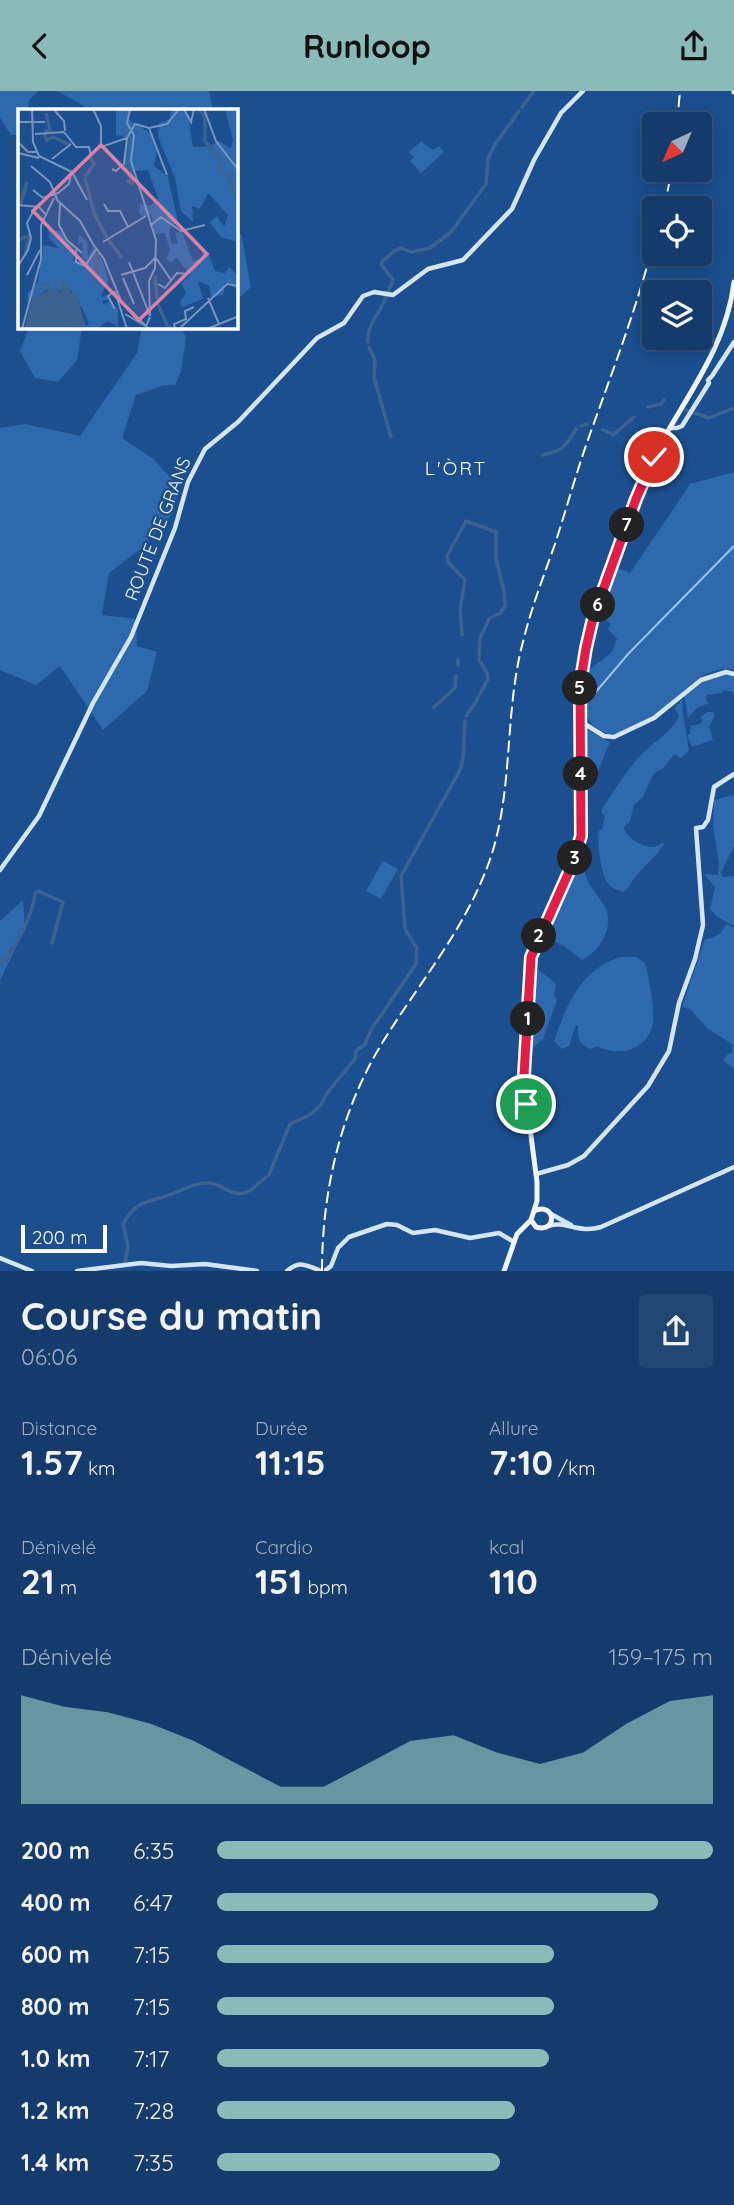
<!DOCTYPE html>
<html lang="fr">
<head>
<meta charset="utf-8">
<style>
	body { margin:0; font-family:Quicksand,sans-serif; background:#214673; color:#f1f3f6; height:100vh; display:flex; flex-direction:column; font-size:26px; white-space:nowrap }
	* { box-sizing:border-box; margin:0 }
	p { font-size:23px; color:#9dadc1 }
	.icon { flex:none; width:38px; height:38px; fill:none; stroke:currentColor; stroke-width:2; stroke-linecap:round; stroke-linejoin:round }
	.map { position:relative; height:1180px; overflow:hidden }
	.details { display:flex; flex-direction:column; background:#143b6b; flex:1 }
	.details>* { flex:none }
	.needle { width:46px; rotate:224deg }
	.fabs { position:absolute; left:642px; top:21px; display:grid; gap:14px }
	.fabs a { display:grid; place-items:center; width:70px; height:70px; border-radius:7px; background:#143b6b; box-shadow:0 4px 18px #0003,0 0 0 2px #33557e; font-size:35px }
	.scale { position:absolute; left:21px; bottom:18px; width:86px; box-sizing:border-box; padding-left:7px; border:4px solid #fff; border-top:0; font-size:19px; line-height:24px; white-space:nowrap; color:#fff; -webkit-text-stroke:5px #1b4f8f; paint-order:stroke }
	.pin { position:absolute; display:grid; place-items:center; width:60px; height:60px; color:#fff; margin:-30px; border:4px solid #fff; border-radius:50%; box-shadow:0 2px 7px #0007 }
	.km { position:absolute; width:35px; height:35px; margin:-18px; border-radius:50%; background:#222; color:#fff; font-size:19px; line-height:35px; text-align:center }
	.round { display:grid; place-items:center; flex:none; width:74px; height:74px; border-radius:7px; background:#214673 }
	.summary { display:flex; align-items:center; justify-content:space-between; height:119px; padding:0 21px }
	h1 { font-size:38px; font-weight:800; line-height:52px }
	.metrics { display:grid; grid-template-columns:repeat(3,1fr); gap:10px; height:119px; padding:7px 21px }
	.metrics div { display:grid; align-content:center }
	.metrics b { font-size:35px; font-weight:800 }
	.metrics small { font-size:19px; font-weight:400 }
	.metrics p { font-size:19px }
	.chart { height:196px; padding:14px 21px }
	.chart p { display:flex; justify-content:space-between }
	.chart svg { width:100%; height:126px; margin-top:7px; fill:#8bbbb9; opacity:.7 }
	ul { padding:0 21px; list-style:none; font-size:23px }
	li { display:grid; grid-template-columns:112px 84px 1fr; align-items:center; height:52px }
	li i { height:18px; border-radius:9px; background:#8bbbb9 }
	header { display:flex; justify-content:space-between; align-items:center; height:91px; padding:0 21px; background:#8bbbb9; color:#111; font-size:32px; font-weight:800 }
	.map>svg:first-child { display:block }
	.green { fill:#2e69ad }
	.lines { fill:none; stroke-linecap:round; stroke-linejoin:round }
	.stream { stroke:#9cc4f0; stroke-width:2 }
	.canal { stroke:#3c6290; stroke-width:3.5 }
	.secondary { stroke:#d6e6fa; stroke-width:4.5 }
	.primary { stroke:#f0f6ff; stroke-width:5 }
	.rail { stroke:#fff; stroke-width:2; stroke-dasharray:12 5; stroke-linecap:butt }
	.route-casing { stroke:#fff; stroke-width:14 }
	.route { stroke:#e11d48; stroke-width:9 }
	.labels { text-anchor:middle; stroke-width:5; stroke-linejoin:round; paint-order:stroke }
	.street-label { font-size:18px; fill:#fff; stroke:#1b4f8f }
	.neighbourhood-label { font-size:19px; letter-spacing:2px; fill:#fff; stroke:#1b4f8f }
	.inset-river { fill:none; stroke:#3c6290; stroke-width:3.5 }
	.inset-road { fill:none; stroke:#7695bc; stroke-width:2 }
	.view { fill:#dd80a5; fill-opacity:0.15; stroke:#dd80a5; stroke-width:3.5 }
	.inset-edge { fill:none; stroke:#fff; stroke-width:3.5 }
</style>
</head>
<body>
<header><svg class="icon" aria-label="back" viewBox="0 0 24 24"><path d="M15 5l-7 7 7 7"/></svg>Runloop<svg class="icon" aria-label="share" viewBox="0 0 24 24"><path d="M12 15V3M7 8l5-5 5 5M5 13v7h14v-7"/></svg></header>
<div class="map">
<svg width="734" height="1180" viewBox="0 0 734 1180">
	<rect width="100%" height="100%" fill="#1b4f8f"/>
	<path class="green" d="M0,0H39L29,9L28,19H19V44H11L0,27Z
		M57,0H209L213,19H91Z
		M421,50L433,59L439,55L444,61L421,82L410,70L414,66L409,61Z
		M241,142L251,196L236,210V152Z
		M29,236H82L77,269L58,291L35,287L20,260Z
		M142,236H180L186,246L181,281L175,294H165L136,304L122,347L152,367L178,394L173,422L142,457L109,482L102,524L136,528L137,555L157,561L147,600L103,639L60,575L36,594L0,579V337L25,333L80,345L137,262Z
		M734,381V579C704,572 682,604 662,620C654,626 623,642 613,643C606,644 600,639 594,635C579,623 586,596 589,579L612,561L617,548L608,538L611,533L599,522L618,477L630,482L690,393Z
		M727,582L734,584V605L733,601L724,599L722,602L706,604V609L709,612L697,617L688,627L684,604L700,592Z
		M683,608L682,617L689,660L681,667L675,663L662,678L654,682L643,706L634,714L630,730L624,737C627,747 643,757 654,756C658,755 661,752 665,751C657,766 643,775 634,788C630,792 630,797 624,801C620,799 616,799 613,797C600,790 598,754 598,741L602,738L605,725L601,721L602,717C619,694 631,670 654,652C663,645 675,636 679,624L674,617Z
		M707,621H713L715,624L709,636L713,649L692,656L687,644L690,643L691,635L702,632L701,626Z
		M587,638L610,651L593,692L589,696L584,686V639Z
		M734,704V755L721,782L722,786L734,785V835L717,826L710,818L715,796L704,783L718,784L719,771L713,736L714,709Z
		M581,766C585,775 584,784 589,792C601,812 616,821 604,846C600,855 592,864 582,869L564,855L542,845Z
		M383,770L398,778L381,808L366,800Z
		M23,809L25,838L0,889V830Z
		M726,833L734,837V978L723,969L728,963L732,962V953L707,937L690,918L682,916L705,848C715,847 722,843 726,833Z
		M621,866H636L645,872C649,885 655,919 653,932C648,959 618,967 597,955L590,958C578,952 578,946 578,935L576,934L569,955L562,958L554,950C566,914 582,877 621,866Z
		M534,876L556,892L554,904L557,909L543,948L530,959L532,877Z"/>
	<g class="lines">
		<path class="stream" d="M584,626L583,616L629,562L734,455"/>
		<path class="canal" d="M522,16L534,0
			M404,158L411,161L430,157L451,141L486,93L488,68L494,55L519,20
			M388,201L393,189L381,173L382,171L394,160L402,157
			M368,251C366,234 381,221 386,206
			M369,256L375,269L374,287
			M375,290L391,346
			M648,316L661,313L664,309
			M686,319L709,327L734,317
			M581,335L587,333
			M603,339L610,342
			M613,344L634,326
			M542,364C564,359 565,356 576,338
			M462,544L460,518L465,489L448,471L447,465L466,430L496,441V468L504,500L505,515L500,522L489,528L480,547L479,569L487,582L488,588L475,612L466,625
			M458,574V569
			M434,616L455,597L456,585
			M405,837L401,785L460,679C466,664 463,646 465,630
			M0,872C17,857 32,825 35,803L38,800L63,811L52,852
			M269,1084L290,1033L308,1025L320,1015L328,1001L355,968L356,960L365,953L371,939L416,873L417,857L406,840
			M125,1171L128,1155L123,1133C136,1108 150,1112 172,1103C186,1098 193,1092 208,1092C222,1092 229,1105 244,1102C252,1100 260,1091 266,1086"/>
		<path class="secondary" d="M671,337H677L682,335L709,292L708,289L712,285L734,251
			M580,630L604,645L614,646L654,627L701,589L726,581L734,583
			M0,779L39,725L93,612L131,546L175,437L188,391L205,358L238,331L317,247L344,232L363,205L374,201L393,204L428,178L463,169L512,118L534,69L561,22L583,0
			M536,1083L568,1074L584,1065L648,995L669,960L679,912L695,868L703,834L696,737L703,736L708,729L714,696L734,683
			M551,1123L571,1134
			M549,1135C564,1129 579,1143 601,1136L734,1076
			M0,1167L32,1180
			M326,1179L331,1175L338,1157L349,1146L387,1133L397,1134L413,1142L435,1139L470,1147L499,1142L514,1151
			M77,1180L141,1172L171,1175L205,1173L257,1180
			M287,1180C299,1169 305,1174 319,1179"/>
		<path class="primary" d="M734,0V1
			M579,598L590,540L640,395C668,325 725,269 734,191
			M531,1129L536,1136C558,1143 556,1110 534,1120
			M504,1180L517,1143L531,1129L537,1110V1091L524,991L530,869L537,848L575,766L580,752L582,730L580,594"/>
		<path class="rail" d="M677,33L680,0
			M664,117L672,79
			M322,1180C322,1099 341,1018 384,949C420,891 464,839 488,774C515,701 503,622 524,547C532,515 544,484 555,453C567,416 577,379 590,343C613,279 637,216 654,150"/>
	</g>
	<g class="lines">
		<g class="route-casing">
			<path id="route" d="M526,1013L524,984L531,866L572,774L581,745L580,594L586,557L593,527L636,408L654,366"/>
		</g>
		<use href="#route" class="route"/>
	</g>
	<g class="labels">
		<g class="street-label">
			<text transform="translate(158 438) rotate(-69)" y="6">ROUTE DE GRANS</text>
		</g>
		<g class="neighbourhood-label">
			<text x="456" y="384">L'ÒRT</text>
		</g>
	</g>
	<g transform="translate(18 18)">
		<rect width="220" height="220" fill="#1b4f8f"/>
		<path d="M98,0H115L110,10L132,24L139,43L136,57L150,68L160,113L151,121L153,134L160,135L157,124L164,123L175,152L185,150L184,142L191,146L197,162L207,164L211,158L220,167V181L207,173L205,186L193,188L191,177L180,172L185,190L164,198L162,193L168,184L163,174L172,166L158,148L154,154L148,150L152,141L147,124L137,125L133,106L124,107L121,103L122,95L132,97L140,89L130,61L117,62L114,72L111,70L105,50L110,40L107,28L98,26ZM153,0H169L175,38L192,37L200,32L213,39L215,31L207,0H220V133L203,128L192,113L199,107L206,118L210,106L190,84L182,100L174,97L175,113L163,102L157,69L140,28L141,14L152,10ZM30,121L42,122L59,144L54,151L66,155L69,151L64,149L65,133L60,135L61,126L69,133L70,148L75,140L72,134L84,150L90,171L83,188L89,186L92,191H85V196L92,192L100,201V218L90,212L79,220H65L71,214L63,197H58L62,195L58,186L53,187L55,182L29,181L9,193L10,184L20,173L25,136L41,139L31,130Z" fill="#2e69ad"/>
		<path d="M41,169L40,174L47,170L48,180L52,173V183L58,184L68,218L6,220L14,189L30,182L22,174L31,172L30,178L43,183V174L35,178Z" fill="#3c6290"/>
		<path class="inset-river" d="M181,0L187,7V32L201,48L202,61L209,66L221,93M26,23L32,21L28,4M26,25L29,31L35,28L52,36M67,68L76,55L72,48M67,69L76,104M108,72L114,74L108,52L110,24M2,96L9,73M76,104L89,129M90,130L104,149M0,131L11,127L7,147M137,167L139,190M77,175L80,144M139,193L151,220"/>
		<path class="inset-road" d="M14,0L15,33L21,47M75,0L83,17V37M112,0L109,14L116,26L113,52L138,131L137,159L131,172L132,207M166,0L173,13L176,0M186,0L198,32L221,62M37,2L46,12L47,22M0,13H27M131,19L149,66M46,23L58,38H71L73,47M17,25L46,23M0,33L10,43H19M0,44L21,49M21,47L54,63L69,91M34,50L53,35M13,57L32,73L39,90M94,60L98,62L106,55L109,29M54,64L80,39L109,29L117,15L131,19L149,15L161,0M15,81L25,89L40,84L51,75L53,65M38,90L62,112L75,135M42,93L41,116L49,131L64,144M86,95L90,102H102L110,118M0,96L21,98L27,105M132,117L143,108L163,122L187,116M85,133L128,107M75,135L86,150L103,192L131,220M58,141V153L67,157L79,139M138,149L153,171M111,153L132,207M0,157L10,141L13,129L9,114L18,97M9,166L22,141M103,166L127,159L137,149M105,169L116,195M140,175L147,179L159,164L170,165M97,182L90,187L97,200M97,183L109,220M190,189L201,215M107,205L128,217L132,208M4,220L23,150V116L36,89M101,220L123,219M157,220L156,215L168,210L167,202L176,198M161,220L209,175L221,177M189,220L221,207"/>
		<path class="view" d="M83,36L189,145L121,211L15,102Z"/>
		<rect width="220" height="220" class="inset-edge"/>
	</g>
</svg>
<div class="fabs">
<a><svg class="needle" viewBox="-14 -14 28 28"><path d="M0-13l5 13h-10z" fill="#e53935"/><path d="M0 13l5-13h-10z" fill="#9dadc1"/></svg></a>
<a><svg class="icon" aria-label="locate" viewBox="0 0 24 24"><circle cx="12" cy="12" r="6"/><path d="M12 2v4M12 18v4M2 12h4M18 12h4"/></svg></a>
<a><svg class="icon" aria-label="layers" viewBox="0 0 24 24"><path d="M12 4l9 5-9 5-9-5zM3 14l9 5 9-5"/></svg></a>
</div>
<div class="scale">200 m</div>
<div class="pin" style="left:526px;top:1013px;background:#1e9e55"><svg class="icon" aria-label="arrive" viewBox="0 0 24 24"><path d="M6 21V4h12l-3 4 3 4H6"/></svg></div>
<div class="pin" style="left:654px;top:366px;background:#d93025"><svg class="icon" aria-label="check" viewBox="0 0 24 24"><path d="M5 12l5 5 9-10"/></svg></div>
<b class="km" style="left:528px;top:928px">1</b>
<b class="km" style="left:539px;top:845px">2</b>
<b class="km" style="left:575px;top:767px">3</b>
<b class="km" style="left:581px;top:683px">4</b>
<b class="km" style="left:580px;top:597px">5</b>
<b class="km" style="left:598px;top:514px">6</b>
<b class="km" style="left:627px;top:434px">7</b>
</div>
<section class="details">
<div class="summary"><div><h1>Course du matin</h1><p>06:06</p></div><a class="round"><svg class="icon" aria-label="share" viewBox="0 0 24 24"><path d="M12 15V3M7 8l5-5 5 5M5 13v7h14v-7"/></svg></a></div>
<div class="metrics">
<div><p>Distance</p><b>1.57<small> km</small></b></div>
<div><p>Durée</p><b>11:15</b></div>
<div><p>Allure</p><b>7:10<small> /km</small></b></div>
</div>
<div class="metrics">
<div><p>Dénivelé</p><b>21<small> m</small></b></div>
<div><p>Cardio</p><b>151<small> bpm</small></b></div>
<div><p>kcal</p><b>110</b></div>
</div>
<div class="chart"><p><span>Dénivelé</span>159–175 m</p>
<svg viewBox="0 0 160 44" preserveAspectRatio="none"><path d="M0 44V6L10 10L20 12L30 16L40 22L50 30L60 38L70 38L80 30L90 22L100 20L110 26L120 30L130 26L140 16L150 8L160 6V44z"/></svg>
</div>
<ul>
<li><b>200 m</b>6:35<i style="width:100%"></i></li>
<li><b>400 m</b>6:47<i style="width:89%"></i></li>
<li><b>600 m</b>7:15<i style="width:68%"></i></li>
<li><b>800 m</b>7:15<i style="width:68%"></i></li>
<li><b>1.0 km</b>7:17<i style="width:67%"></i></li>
<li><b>1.2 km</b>7:28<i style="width:60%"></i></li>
<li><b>1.4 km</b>7:35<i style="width:57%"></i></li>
</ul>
</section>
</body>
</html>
